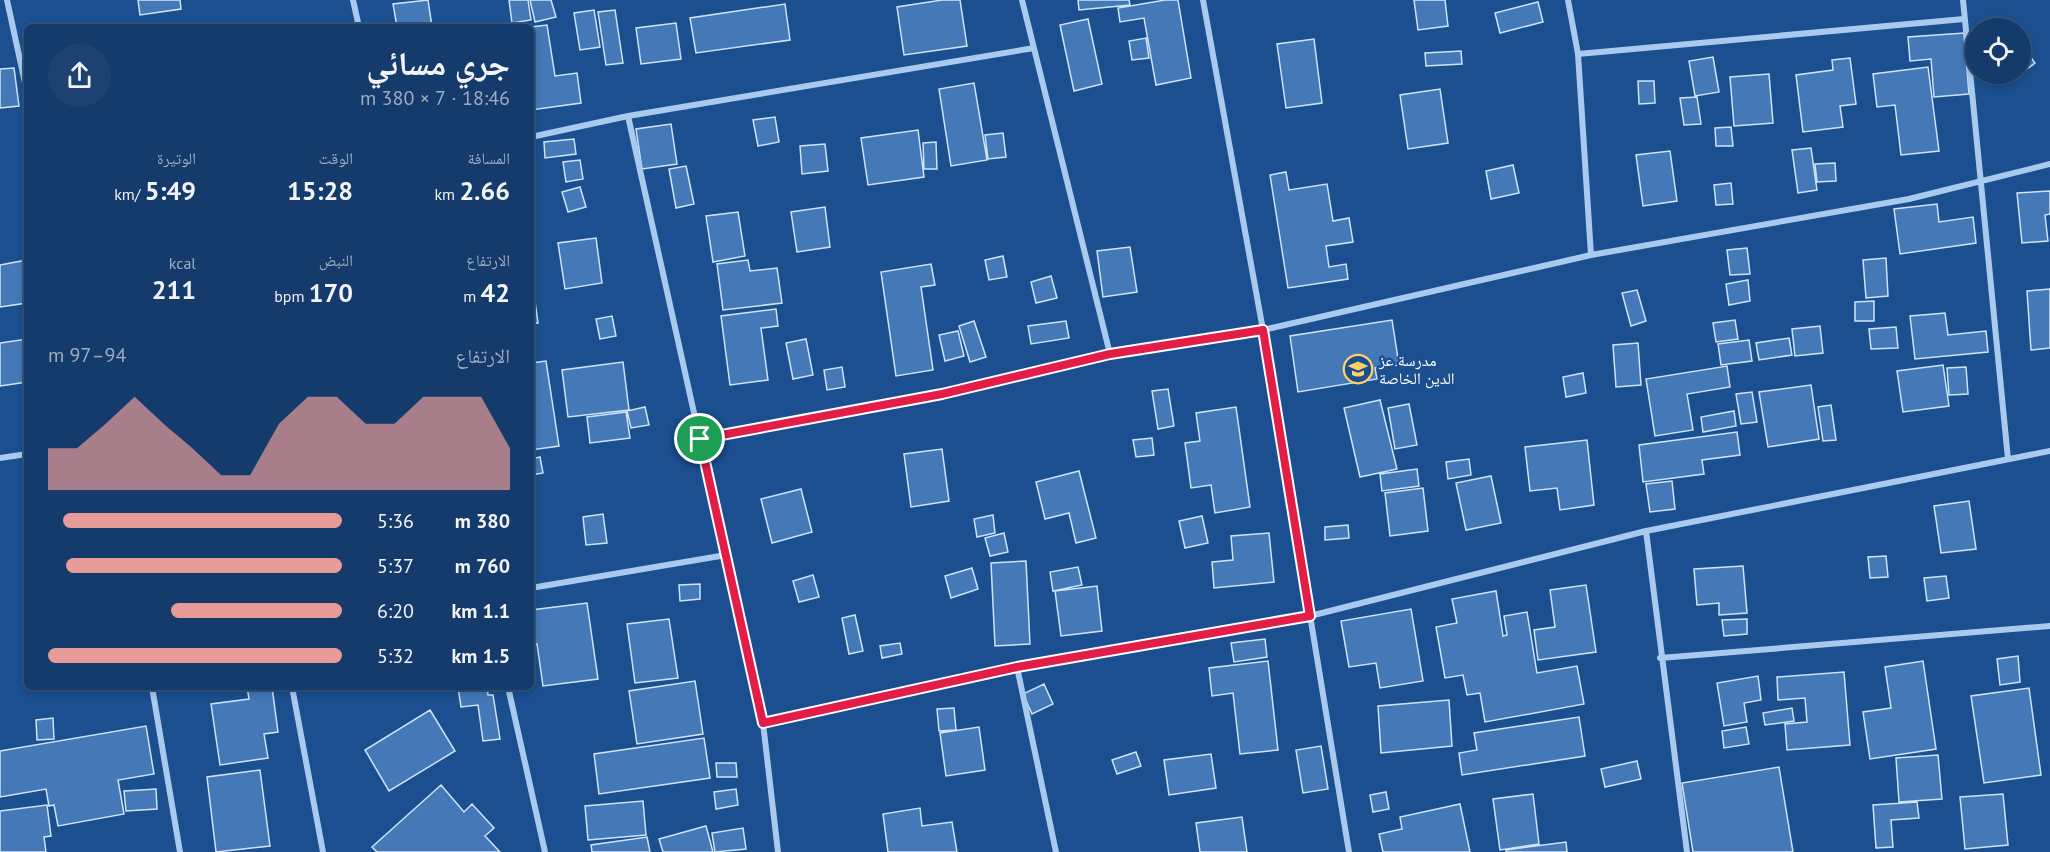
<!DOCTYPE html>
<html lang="ar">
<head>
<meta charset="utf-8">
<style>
	body { margin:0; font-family:"PT Sans","Noto Naskh Arabic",sans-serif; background:#1d4271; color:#f1f3f6; direction:rtl; height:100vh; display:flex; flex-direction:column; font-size:22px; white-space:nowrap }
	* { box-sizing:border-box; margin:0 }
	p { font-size:20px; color:#9dadc1 }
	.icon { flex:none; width:33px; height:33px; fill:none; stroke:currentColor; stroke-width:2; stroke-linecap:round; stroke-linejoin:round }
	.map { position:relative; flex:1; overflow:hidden; direction:ltr }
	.panel { position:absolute; left:24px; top:24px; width:510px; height:666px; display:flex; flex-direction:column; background:#143b6b; border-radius:9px; box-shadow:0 3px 9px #0003,0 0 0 2px #33557e; direction:rtl }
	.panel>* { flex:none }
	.fabs { position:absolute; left:1965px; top:18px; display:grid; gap:12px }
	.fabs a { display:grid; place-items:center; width:66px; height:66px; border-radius:50%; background:#143b6b; box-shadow:0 3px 9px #0003,0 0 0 2px #33557e; font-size:30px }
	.pin { position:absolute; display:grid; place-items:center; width:51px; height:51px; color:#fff; margin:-26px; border:3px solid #fff; border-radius:50%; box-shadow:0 2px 6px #0007 }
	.round { display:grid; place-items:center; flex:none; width:63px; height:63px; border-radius:32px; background:#1d4271 }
	.overview { display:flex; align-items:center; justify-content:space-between; height:102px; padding:0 24px }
	h1 { font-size:33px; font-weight:800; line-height:45px }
	.stats { display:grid; grid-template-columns:repeat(3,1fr); gap:9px; height:102px; padding:6px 24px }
	.stats div { display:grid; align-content:center }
	.stats b { font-size:26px; font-weight:800 }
	.stats small { font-size:16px; font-weight:400 }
	.stats p { font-size:16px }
	.chart { height:168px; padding:12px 24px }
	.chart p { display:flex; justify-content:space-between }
	.chart svg { width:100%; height:108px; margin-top:6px; fill:#e69b98; opacity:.7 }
	ul { padding:0 24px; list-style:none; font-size:20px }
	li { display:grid; grid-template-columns:96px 72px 1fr; align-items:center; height:45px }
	li i { height:15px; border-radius:8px; background:#e69b98 }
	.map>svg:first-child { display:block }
	.building { fill:#4478b7; stroke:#cfe3fa; stroke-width:1.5 }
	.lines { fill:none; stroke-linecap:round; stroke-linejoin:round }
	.street { stroke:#a9c9ee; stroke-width:6 }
	.route-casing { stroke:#fff; stroke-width:12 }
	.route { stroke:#e11d48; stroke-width:8 }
	.labels { text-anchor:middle; stroke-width:5; stroke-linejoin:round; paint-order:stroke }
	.poi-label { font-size:16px; fill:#fff; stroke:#1b4f8f; text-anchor:start }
</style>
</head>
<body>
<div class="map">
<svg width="2050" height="852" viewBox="0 0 2050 852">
	<rect width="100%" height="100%" fill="#1b4f8f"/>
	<path class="building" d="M138,0H180L181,9L140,15Z
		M428,0L432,27H397L393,4Z
		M509,0H528L531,20L512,23Z
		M530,0H551L556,17L535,22Z
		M942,0H960L967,46L904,55L897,7Z
		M1078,0H1129L1130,5L1079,10Z
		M1165,0H1178L1191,78L1156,85L1144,18L1120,22L1118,8Z
		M1414,0H1445L1448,26L1418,30Z
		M1538,2L1543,22L1500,33L1495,13Z
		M785,4L790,40L696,53L690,18Z
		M594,10L600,47L580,50L574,13Z
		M615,10L623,63L606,65L598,12Z
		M1088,19L1102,84L1074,91L1060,25Z
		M676,23L681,59L641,64L636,28Z
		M547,25L555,76L577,73L581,103L531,110V27Z
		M1964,33L1969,94L1934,97L1931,59L1910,61L1908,37Z
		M1146,38L1149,58L1132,60L1129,41Z
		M1314,39L1322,103L1286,108L1277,44Z
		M2025,49L2035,63L2019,75L2020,52Z
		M1461,51L1462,64L1426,66L1425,53Z
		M1713,57L1719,92L1695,96L1689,61Z
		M1850,58L1856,104L1840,106L1843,127L1803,132L1796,75L1833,70L1832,60Z
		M1928,67L1939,151L1901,155L1895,105L1877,107L1873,74Z
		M14,68L19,106L0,108V69Z
		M1769,74L1773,123L1734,126L1730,77Z
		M1638,81H1654L1655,103L1639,104Z
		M974,83L987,160L951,166L939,89Z
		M1440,89L1448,143L1408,149L1400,95Z
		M1697,97L1701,124L1684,125L1680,98Z
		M775,117L779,142L758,146L753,120Z
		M671,124L677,164L642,169L636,129Z
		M1731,127L1733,146H1716L1715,128Z
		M918,130L924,177L868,185L861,138Z
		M1003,133L1006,157L988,159L985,135Z
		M574,139L576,154L545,158L544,142Z
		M936,142L937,169H924L923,143Z
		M825,144L828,171L802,174L800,146Z
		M1811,148L1817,190L1798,193L1792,150Z
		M1670,151L1677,201L1643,206L1636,155Z
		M580,160L583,179L566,182L563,162Z
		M1835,163L1836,181L1817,182L1815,164Z
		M1513,165L1519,193L1491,199L1486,171Z
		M686,166L694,204L676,208L669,169Z
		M1286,172L1289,190L1327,184L1333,221L1349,218L1353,242L1326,246L1329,267L1346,264L1348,279L1288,288L1270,175Z
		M1731,183L1733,204L1716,205L1714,185Z
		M580,187L586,207L568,212L562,192Z
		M2050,191V214L2045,215L2048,241L2022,243L2017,193Z
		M1937,204L1939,222L1973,217L1976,243L1900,254L1894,209Z
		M825,207L830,247L797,252L791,212Z
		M738,212L745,256L713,262L706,216Z
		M596,238L602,283L565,289L558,243Z
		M1130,247L1137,292L1103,297L1097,251Z
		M1747,248L1750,274L1730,275L1727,250Z
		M1003,256L1007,277L989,280L985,260Z
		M1886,258L1888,296L1866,298L1863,260Z
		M27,260V303L0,307V265Z
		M748,260L750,271L777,268L782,303L723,310L717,264Z
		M931,264L935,285L921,287L933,370L896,376L881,272Z
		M531,272L538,323L531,324Z
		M1051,276L1057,298L1036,303L1031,282Z
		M1748,280L1750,301L1729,305L1726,284Z
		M2050,289V348L2031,350L2027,291Z
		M1637,290L1646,321L1631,326L1622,293Z
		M1874,301V321H1855V302Z
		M776,309L778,326L761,328L768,380L730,385L721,316Z
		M1945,313L1948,335L1986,331L1988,352L1915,359L1910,316Z
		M612,316L616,336L600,339L596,319Z
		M1392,320L1399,365L1375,368L1377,379L1298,392L1290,336Z
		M1735,320L1738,339L1716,342L1713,323Z
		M974,321L986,357L970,362L959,326Z
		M1066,321L1069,338L1031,344L1028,326Z
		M1820,326L1823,353L1795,356L1792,329Z
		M1896,327L1898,348L1871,349L1869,329Z
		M958,331L964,356L945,361L939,335Z
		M1789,338L1792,355L1759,360L1756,343Z
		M27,339V382L0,386V343Z
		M806,339L813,375L793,379L786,343Z
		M1749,340L1752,361L1721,365L1718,344Z
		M1638,343L1641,385L1616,387L1613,345Z
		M546,361L559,446L531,450V363Z
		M623,362L629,410L568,417L562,370Z
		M1943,365L1949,406L1903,412L1897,371Z
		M1727,366L1730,387L1687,394L1693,430L1655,436L1646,379Z
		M842,367L845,387L827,390L824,370Z
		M1966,367L1968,394L1949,395L1947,368Z
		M1583,373L1586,393L1566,397L1563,377Z
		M1811,385L1819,439L1768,447L1759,392Z
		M1168,389L1174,426L1158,429L1152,391Z
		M1752,392L1757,422L1741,424L1736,394Z
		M1380,400L1397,469L1360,477L1344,408Z
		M1409,404L1417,445L1395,449L1388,408Z
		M1831,405L1836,440L1823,441L1818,407Z
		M645,407L649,425L631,428L627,411Z
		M1236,407L1250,507L1215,513L1211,485L1191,488L1185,443L1200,441L1196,413Z
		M1734,411L1736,426L1703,432L1701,417Z
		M626,412L630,438L590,443L587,417Z
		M1737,432L1740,455L1702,460L1704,474L1643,482L1639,445Z
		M1152,438L1154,455L1136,457L1133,440Z
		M1587,440L1594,505L1560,510L1557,488L1530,491L1525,447Z
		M942,449L949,501L911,507L904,454Z
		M540,457L543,473L531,475V459Z
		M1469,459L1471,475L1448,479L1446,462Z
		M1417,469L1419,486L1382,491L1380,474Z
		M1079,471L1096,538L1076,543L1069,513L1045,519L1036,482Z
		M1491,476L1501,523L1466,530L1456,483Z
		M1672,481L1675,509L1650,512L1646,484Z
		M1423,488L1428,531L1390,536L1385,493Z
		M801,489L812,532L772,543L761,499Z
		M1969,501L1976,549L1941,553L1934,506Z
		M603,514L607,543L586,545L583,517Z
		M993,515L995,533L977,537L974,519Z
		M1202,516L1208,543L1185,548L1179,521Z
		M1348,525L1349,538L1325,540V527Z
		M1004,533L1008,552L990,556L985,538Z
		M1269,533L1274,582L1214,588L1212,562L1233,560L1231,536Z
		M1886,556L1888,577L1870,578L1868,557Z
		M1026,561L1030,644L995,646L991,563Z
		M1743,566L1747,613L1719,615V603L1697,605L1694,569Z
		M1078,567L1082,585L1053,591L1050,572Z
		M972,568L978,589L951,598L945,576Z
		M813,575L819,597L799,602L793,581Z
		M1946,576L1949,598L1927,601L1924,578Z
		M700,584V599L680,601L679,585Z
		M1586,585L1596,652L1538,660L1534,630L1555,627L1550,590Z
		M1097,586L1102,631L1061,636L1055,591Z
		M1496,591L1503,636L1507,635L1504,616L1527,612L1537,673L1577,666L1584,704L1485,722L1480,693L1467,695L1463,675L1445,678L1436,627L1457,623L1452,599Z
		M587,603L598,679L543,686L537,644L531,645V610Z
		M1411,609L1423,681L1380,688L1376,663L1349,667L1341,621Z
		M855,615L863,651L849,654L842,618Z
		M669,619L678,678L635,683L627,624Z
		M1747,619V634L1724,636L1722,620Z
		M1265,639L1267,657L1234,662L1231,643Z
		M900,643L902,654L882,658L880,646Z
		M2018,656L2020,682L2000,685L1997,659Z
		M1268,661L1278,750L1240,754L1233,693L1212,696L1209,668Z
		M1923,661L1936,749L1870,759L1863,712L1891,708L1885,667Z
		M1844,672L1850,745L1787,750L1785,724L1807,722L1805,698L1778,700L1777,677Z
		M1758,676L1761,700L1744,703L1747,722L1724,726L1717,683Z
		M695,681L703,734L637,744L629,691Z
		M1044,684L1053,704L1032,714L1023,694Z
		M247,687H272L278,732L264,734L268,758L220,765L211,704L249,699Z
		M458,687H487L488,695H493L500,739L483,741L478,705L461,707Z
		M2029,688L2041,775L1984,783L1971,696Z
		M1449,700L1452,746L1381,753L1378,706Z
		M954,708L956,730L939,731L937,709Z
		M1792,708L1794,721L1765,725L1763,713Z
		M430,710L455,751L389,791L365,750Z
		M1579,717L1585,756L1462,775L1459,753L1477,750L1474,733Z
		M53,718L54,739L37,740L36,720Z
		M146,726L154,774L118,780L124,814L58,826L54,805L49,806L46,789L0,797V751Z
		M979,727L985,770L946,776L940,733Z
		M1746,727L1749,744L1724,748L1722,731Z
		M704,738L710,778L599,794L594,754Z
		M1321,746L1328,789L1303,793L1296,750Z
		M1136,752L1141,766L1117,774L1112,760Z
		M1211,754L1216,788L1169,795L1164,760Z
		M1938,755L1942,799L1899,802L1896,758Z
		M1637,761L1641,779L1605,787L1601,769Z
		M716,763H736L737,777H717Z
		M1779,767L1793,852H1693L1682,783Z
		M260,770L270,846L216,852L207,777Z
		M441,785L464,812L472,804L494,828L485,836L500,852H377L372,847Z
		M156,789L157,809L126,811L124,791Z
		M736,789L738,805L716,809L714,792Z
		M1386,792L1389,809L1373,812L1370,795Z
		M1533,794L1539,844L1500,850L1493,799Z
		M2003,794L2008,845L1965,849L1960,797Z
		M643,801L646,835L588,840L585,806Z
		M1917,802L1919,818L1891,820L1893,847L1876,848L1873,805Z
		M1460,804L1470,852H1383L1379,834L1402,829L1400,817Z
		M47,805L51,836L44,837L46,852H0V811Z
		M920,808L922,826L952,822L957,852H888L883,814Z
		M1242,817L1247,852H1200L1196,823Z
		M706,826L713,852H663L659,839Z
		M743,828L746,849L715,852L712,833Z
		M647,837L650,852H592L591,845Z
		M1566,842L1567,852H1506V850Z"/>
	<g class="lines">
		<path class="street" d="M7,0L27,92
			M353,0L359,27
			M1022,0L1110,354
			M1203,0L1263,330L1349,852
			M1568,0L1578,54L1591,255
			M1963,0L2008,459
			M1578,54L1964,19
			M628,116L763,723L778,852
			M531,137L628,116L1034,48
			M700,439L943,394L1110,354L1263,330L1591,255L1909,199L2050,164
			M0,458L27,454
			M1646,531L1687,852
			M531,588L726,555
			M1660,658L2050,626
			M1017,667L1056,852
			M152,687L180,852
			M292,687L323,852
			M508,687L545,852
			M763,723L1017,667L1310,616L1646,531L2050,451"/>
	</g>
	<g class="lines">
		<g class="route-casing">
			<path id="route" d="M1263,330L1310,616L1017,667L763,723L700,439L942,394L1110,354Z"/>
		</g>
		<use href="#route" class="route"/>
	</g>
	<defs>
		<g id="school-ring" transform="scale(1.5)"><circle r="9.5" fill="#1b4f8f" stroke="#ffd166" stroke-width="1.5"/><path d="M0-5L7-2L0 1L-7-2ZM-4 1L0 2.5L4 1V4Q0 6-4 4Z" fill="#ffd166"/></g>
	</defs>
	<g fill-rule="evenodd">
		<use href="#school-ring" x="1358" y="369"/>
	</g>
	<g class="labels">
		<g class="poi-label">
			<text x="1379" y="366">مدرسة عز<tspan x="1379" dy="18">الدين الخاصة</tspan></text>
		</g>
	</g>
</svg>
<div class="fabs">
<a><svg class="icon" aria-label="locate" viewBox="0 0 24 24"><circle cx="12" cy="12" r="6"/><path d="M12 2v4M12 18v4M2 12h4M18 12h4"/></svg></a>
</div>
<div class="pin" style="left:700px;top:439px;background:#1e9e55"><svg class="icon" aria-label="arrive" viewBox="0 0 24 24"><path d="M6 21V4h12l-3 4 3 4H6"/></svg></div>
<section class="panel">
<div class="overview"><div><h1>جري مسائي</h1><p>18:46 · 7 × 380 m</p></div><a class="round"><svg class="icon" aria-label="share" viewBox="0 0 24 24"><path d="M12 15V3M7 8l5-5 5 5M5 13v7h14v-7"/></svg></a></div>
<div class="stats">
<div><p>المسافة</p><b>2.66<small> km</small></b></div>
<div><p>الوقت</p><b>15:28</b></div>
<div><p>الوتيرة</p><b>5:49<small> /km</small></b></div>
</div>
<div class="stats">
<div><p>الارتفاع</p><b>42<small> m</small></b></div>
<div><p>النبض</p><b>170<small> bpm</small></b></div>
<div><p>kcal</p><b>211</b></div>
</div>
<div class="chart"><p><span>الارتفاع</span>94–97 m</p>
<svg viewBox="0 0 160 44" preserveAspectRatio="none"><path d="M0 44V27L10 27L20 17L30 6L40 17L50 27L60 38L70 38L80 17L90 6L100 6L110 17L120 17L130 6L140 6L150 6L160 27V44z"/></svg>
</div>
<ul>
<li><b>380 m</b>5:36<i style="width:95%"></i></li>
<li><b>760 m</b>5:37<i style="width:94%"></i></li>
<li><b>1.1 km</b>6:20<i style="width:58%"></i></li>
<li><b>1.5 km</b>5:32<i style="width:100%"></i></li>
</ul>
</section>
</div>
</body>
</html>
